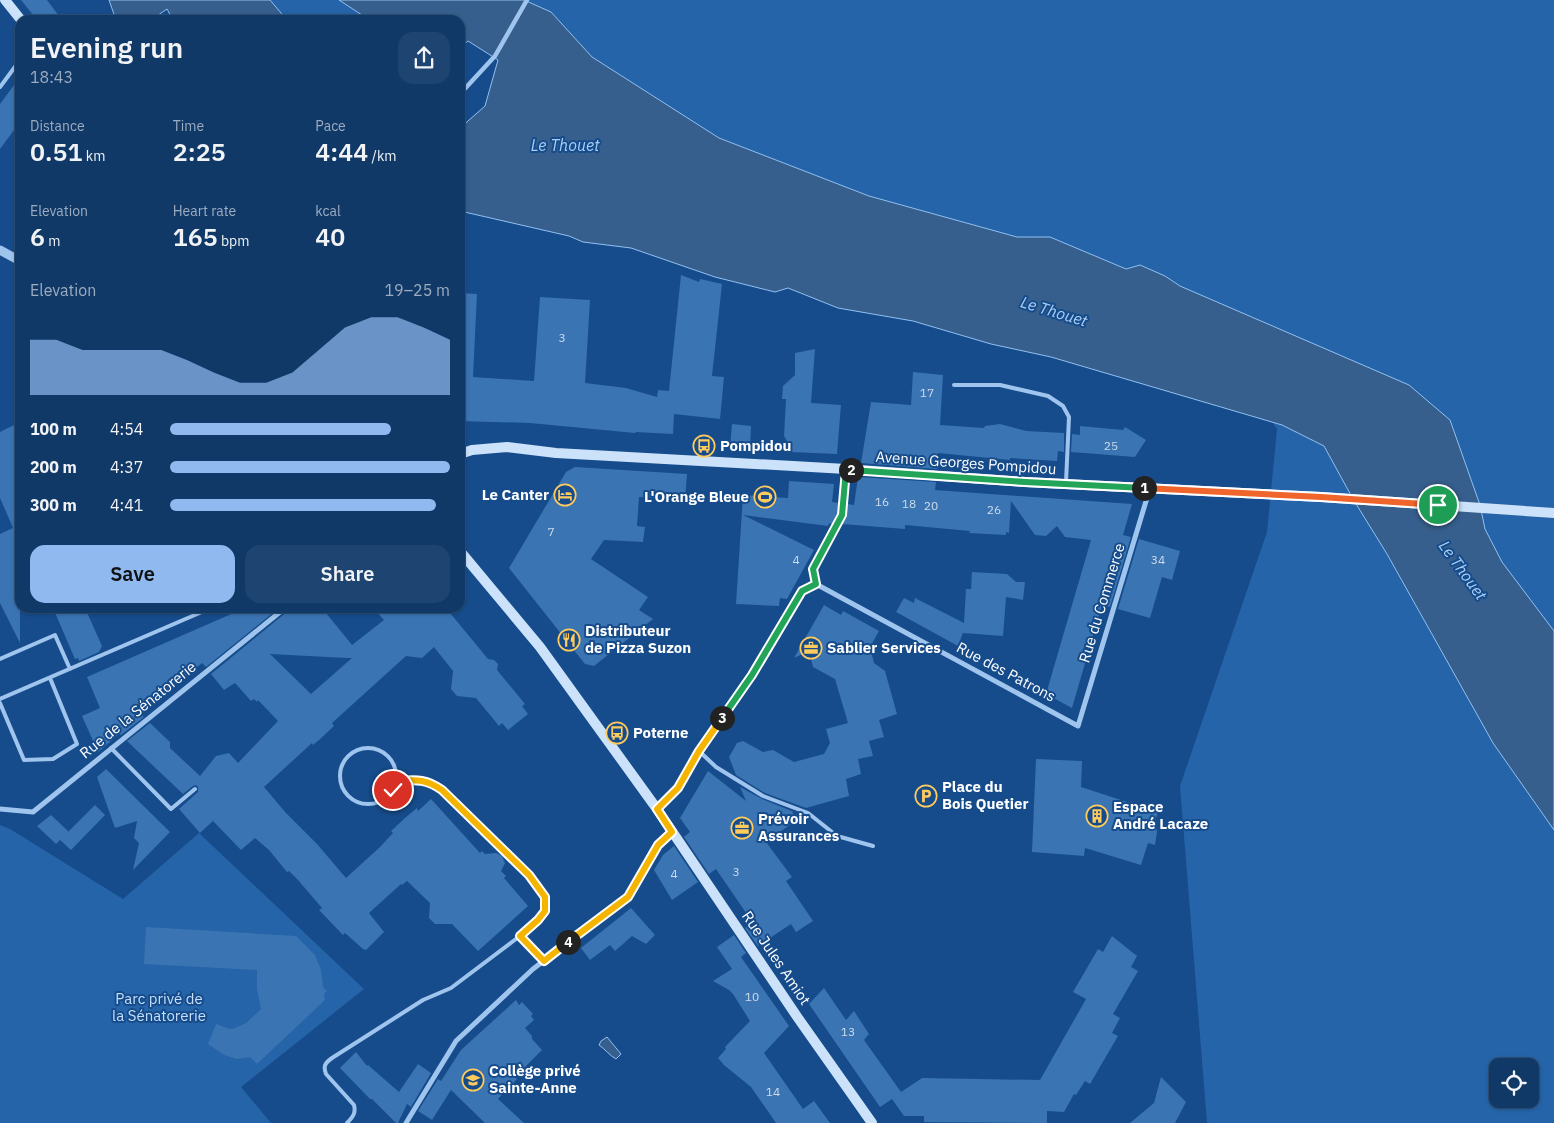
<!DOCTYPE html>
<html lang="en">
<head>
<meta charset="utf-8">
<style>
	body { margin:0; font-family:"IBM Plex Sans",sans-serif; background:#1e4471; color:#f1f3f6; height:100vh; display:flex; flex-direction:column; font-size:19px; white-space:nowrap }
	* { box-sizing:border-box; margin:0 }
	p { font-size:16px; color:#9cacc0 }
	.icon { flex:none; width:28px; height:28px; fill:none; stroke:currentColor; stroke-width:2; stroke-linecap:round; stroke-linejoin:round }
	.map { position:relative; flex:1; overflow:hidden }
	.details { position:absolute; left:15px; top:15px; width:450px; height:598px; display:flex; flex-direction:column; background:#103968; border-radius:15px; box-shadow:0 1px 4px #0004,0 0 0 1px #30537c }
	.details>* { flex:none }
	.controls { position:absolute; left:1489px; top:1058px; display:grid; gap:10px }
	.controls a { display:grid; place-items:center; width:50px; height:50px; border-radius:10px; background:#103968; box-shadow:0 1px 4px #0004,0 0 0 1px #30537c; font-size:25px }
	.pin { position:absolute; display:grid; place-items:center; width:42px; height:42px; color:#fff; margin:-21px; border:2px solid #fff; border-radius:50%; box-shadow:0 1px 5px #0007 }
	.km { position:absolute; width:25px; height:25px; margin:-12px; border-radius:50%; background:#222; color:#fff; font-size:14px; line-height:25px; text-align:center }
	.round { display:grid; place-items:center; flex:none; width:52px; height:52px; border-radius:15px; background:#1e4471 }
	.overview { display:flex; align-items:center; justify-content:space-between; height:85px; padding:0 15px }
	h1 { font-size:28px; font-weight:600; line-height:38px }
	.figures { display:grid; grid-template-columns:repeat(3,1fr); gap:8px; height:85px; padding:5px 15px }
	.figures div { display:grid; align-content:center }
	.figures b { font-size:25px; font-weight:600 }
	.figures small { font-size:14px; font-weight:400 }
	.figures p { font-size:14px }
	.chart { height:140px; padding:10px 15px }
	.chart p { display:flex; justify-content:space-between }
	.chart svg { width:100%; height:90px; margin-top:5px; fill:#90b9f0; opacity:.7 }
	.action { display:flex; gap:10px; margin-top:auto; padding:10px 15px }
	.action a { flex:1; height:58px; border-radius:15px; background:#90b9f0; color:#111; font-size:20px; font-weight:600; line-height:58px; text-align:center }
	.action a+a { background:#1e4471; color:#f1f3f6 }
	ul { padding:0 15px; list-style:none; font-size:16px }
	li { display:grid; grid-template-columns:80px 60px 1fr; align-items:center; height:38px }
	li i { height:12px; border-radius:6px; background:#90b9f0 }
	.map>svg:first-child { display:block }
	.green { fill:#2564a8; fill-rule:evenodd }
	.water { fill:#375f8d; stroke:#91c1f2 }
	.building { fill:#3a74b2; fill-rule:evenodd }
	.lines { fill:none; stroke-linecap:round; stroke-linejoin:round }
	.service { stroke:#9fc5ef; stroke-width:4 }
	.pedestrian { stroke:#9fc5ef; stroke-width:4.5 }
	.minor { stroke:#9fc5ef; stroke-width:5 }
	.tertiary { stroke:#9fc5ef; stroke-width:9 }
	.secondary { stroke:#cce2fa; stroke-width:10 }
	.split-1-casing { stroke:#fff; stroke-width:10 }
	.split-2-casing { stroke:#fff; stroke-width:10 }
	.split-3-casing { stroke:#fff; stroke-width:10 }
	.split-4-casing { stroke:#fff; stroke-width:10 }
	.split-5-casing { stroke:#fff; stroke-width:10 }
	.split-1 { stroke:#f0652b; stroke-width:6 }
	.split-2 { stroke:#22a559; stroke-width:6 }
	.split-3 { stroke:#22a559; stroke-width:6 }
	.split-4 { stroke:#f5b400; stroke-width:6 }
	.split-5 { stroke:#f5b400; stroke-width:6 }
	.labels { text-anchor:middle; stroke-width:4; stroke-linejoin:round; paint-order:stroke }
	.number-label { font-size:12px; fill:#cedcec }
	.poi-label { font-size:15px; font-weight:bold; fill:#fff; stroke:#164c8b; text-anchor:start }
	.street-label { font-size:15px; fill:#fff; stroke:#164c8b }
	.park-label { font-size:15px; fill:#c5dffb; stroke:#164c8b }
	.water-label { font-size:16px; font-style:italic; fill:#aacff6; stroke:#164c8b }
</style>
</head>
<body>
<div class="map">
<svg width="1554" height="1123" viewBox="0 0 1554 1123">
	<rect width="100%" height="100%" fill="#164c8b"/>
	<path class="green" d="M270,0H339L365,17L367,20H287Z
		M524,0H1554V1123H1207L1180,786L1267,532L1277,429L1180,286L1126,269L1050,237H1017L869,196L719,138L592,57L551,12ZM1498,1066H1530V1099H1498Z
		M0,825L10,829L123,899L199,833L364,989L241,1087L271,1123H0Z"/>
	<path class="water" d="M109,0H270L287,20H173L167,9L151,20H116Z
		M339,0H524L551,12L592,57L719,138L869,196L1017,237H1050L1126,269L1140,265L1165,276L1180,286L1409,385L1450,420L1480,505L1485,529L1502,562L1554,631V830L1493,743L1387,554L1353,499L1324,446L1282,425L1051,357L991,344L913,321L838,308L788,288L775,292L715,277L631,248L583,242L569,236L460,211V128L485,106L498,60L468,41L460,48V20H367L365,17Z
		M607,1037L621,1054L616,1059C609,1055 605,1049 599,1045L601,1041Z"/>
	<path class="building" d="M21,0H47L62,20H37Z
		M20,77V122L0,149V104Z
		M681,275L699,282L700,279L722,284L712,376L724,377L720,419L674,414L673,434L636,432L635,433L530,423L460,421V293L477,294L473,377L534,381L540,297L590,300L585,383L626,388L657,397L658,390L669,391Z
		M815,349L811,403L841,405L837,454L790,452V446L784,436L786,399H782L783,386L795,375V353Z
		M913,372L943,375L940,425L984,428L985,426L1000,424L1026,431L1064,433V452L1058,451L1057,461L1010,458V460L938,453L937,469L861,463L871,402L911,405Z
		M20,422V643L0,603V534L13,528L0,498V432Z
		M732,424L751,426L750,449L730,448Z
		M1080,426L1123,430L1125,427L1146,440L1135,457L1071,452L1072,434L1080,435Z
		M575,467L687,474L685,500L639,497L637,526L645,527L643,542L604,540L591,559L648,597L639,610L653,619L594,666L585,664L509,568L566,472Z
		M858,477L936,482L935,490L1132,504L1123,535L1131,537L1110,607L1102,605L1072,708L1046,694L1091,540L1065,537L1057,526L1046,536L1035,535L1011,501L1009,533L1006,532V535L969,533L970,531L905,525V529L842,524L846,516L847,504L854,505Z
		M789,481L834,484L832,502L839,503L838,514L832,524L829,523L828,526L743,515L814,550L787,599L780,598L779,606L736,604L743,495L788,498Z
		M1139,539L1180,551L1172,580L1162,577L1150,618L1118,609Z
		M972,572L1007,574L1016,582H1025L1023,600L1006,597L1003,636L963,633L964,630L958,646L896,612L904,598L914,603L915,598L964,623L966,589H971Z
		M824,605L841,615L843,611L879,631L870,647L874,663L885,671L897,714L879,720L884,737L869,741L873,756L858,759L861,774L846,779L849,796L806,808L765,793L736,775L729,757L737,743L743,741L763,752L773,750L794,762L824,754L830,743L826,729L848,723L835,679L813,667L809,651L794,658Z
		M53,608H85L102,646L99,652L79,661L78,658L75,659Z
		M245,608H279L206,667L202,663L140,714L144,717L121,735L119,734L98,752L82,716L100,708L87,677Z
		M289,608H322L352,645L384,620L373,608H446L488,659L494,660L498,664L497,670L525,704L522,706L528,714L508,730L502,723L499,726L476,698L457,696L451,689L453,671L434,647L422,658L406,656L332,723L334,726L319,740L313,745L312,743L264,787L286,813L317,844L346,878L380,847L393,833L391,831L405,818L417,808L418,811L431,799L480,853L482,851L485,854L496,853L502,856L505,863L501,871L506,876L504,878L528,906L478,951L452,924H435L429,918L430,903L407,881L402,885L401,884L369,913L384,932L366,950L363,949L345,933L343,935L319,910L322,908L298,880L289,871L287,872L269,850L255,838L241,850L213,821L200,833L179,809L198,792V787L196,785L193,786L183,794L127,741L150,723L170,742V748L200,776L216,756L229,753L238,763L278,721L258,700L257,702L254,699L251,701L235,683L224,690L211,674L288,611ZM270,654L347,658H352L311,694Z
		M1036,759L1082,761L1081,787L1158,812L1155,821L1157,832L1155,845L1148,843L1141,865L1085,848L1084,856L1032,852Z
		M106,769L170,832L133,870L139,843L134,838L137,821L115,828L97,777Z
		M708,771L746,801L740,787L762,799L794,812H792L798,819L766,842L792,877L786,881L813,921L796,932L791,924L758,946L745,928L753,923L716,869L709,874L684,837L690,832L680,818Z
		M95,805L105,815L71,850L60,840L56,844L37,826L51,815L68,831V832Z
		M674,846L698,882L672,900L654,870L663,855Z
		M631,908L655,935L646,944L632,936L615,951L610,945L590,960L581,948Z
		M146,927L296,936L315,955L321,970L323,987L327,991L324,994L325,1000L257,1064L250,1057L237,1059L224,1055L208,1044L216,1024L230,1029L235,1028L246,1023L261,1009L257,989V970L144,964Z
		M734,935L746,953L741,957L789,1026L764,1053L803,1109L814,1101L830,1123H776L751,1087L724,1065L718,1058L726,1049L725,1047L750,1021L733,994L729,990L713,981L732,969L717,947Z
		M1112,936L1137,956L1131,967L1138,971L1113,1014L1120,1018L1112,1033L1118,1036L1090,1084L1085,1081L1076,1095L1074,1094L1064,1112L1047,1111V1123L924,1122V1116H904L892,1099L880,1107L809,1004L824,988L846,1020L854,1011L869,1034L864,1040L901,1092L922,1078L1040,1080L1086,999L1073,992L1098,949L1103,952Z
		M516,1000L519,1005L522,1002L533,1014L531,1016L534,1020L525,1028L532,1036V1039L542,1050L515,1077L517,1079L498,1099L524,1123H485L451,1090L432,1120L418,1111L438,1079L441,1081L461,1050Z
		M356,1052L367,1066L368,1065L399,1092L418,1064L431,1073L411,1107L407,1104L398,1123H396L372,1099H370L340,1068Z
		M1161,1077L1186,1102L1175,1123H1130L1154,1103Z"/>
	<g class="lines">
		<path class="service" d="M0,87L20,60
			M954,385H1000L1048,396L1063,406L1069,417L1066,482
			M0,659L55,635L70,669
			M0,699L211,608
			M0,703L24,760L53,759L77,744L50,678
			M111,748L171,809L195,789
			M340 776a28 28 0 1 1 56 0a28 28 0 1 1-56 0Z
			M699,751L716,767L763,796L808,813L837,836L873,846
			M396,781C415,780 425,778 442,790L529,875L545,897V911L538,920L520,936L544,961
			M347,1123C353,1117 356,1113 354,1105L326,1074C323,1066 325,1063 332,1058L423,1000L451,988L520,936"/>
		<path class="pedestrian" d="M460,94L495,56L527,0"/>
		<path class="minor" d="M816,584L1078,726L1150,488
			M816,584L813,569L842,515L846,469
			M0,809L33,812L285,608
			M657,809L677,788L699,751L752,675L802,591L816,584
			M406,1123L456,1041L533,969L628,897L658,845L672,832"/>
		<path class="tertiary" d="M0,250L20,261"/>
		<path class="secondary" d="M5,0L21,20
			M460,454L472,450L507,447L556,453L846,469L1025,482L1321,497L1554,513
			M460,551L540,647L657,809L798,1018L872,1123"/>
	</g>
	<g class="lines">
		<g class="split-1-casing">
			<path id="split-1" d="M1144,488L1321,497L1438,505"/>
		</g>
		<g class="split-2-casing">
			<path id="split-2" d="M851,470L1025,482L1144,488"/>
		</g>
		<g class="split-3-casing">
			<path id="split-3" d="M722,718L752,675L802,591L816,584L813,569L842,515L846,470H851"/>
		</g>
		<g class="split-4-casing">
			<path id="split-4" d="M568,942L628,897L658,845L672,832L657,809L678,788L699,751L722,718"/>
		</g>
		<g class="split-5-casing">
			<path id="split-5" d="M393,790L396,781C415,780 425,778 442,790L529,875L545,897V911L538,920L520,936L544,961L568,942"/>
		</g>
		<use href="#split-1" class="split-1"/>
		<use href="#split-2" class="split-2"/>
		<use href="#split-3" class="split-3"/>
		<use href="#split-4" class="split-4"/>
		<use href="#split-5" class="split-5"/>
	</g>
	<defs>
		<g id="bus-ring" transform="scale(1.125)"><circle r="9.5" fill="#164c8b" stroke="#ffcb5d" stroke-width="1.5"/><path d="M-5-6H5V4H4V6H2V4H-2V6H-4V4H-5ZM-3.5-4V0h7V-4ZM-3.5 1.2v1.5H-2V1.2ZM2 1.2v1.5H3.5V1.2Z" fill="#ffcb5d"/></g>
		<g id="hotel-ring" transform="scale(1.125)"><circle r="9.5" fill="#164c8b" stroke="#ffcb5d" stroke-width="1.5"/><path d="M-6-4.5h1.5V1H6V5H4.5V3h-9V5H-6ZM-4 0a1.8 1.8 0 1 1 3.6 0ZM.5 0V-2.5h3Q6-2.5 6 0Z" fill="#ffcb5d"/></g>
		<g id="stadium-ring" transform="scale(1.125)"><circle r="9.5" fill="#164c8b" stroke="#ffcb5d" stroke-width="1.5"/><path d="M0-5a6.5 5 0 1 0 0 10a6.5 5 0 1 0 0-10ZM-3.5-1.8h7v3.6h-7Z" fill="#ffcb5d"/></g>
		<g id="restaurant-ring" transform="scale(1.125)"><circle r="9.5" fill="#164c8b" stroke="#ffcb5d" stroke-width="1.5"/><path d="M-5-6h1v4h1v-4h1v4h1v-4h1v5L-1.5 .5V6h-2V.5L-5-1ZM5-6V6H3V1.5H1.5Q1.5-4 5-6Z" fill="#ffcb5d"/></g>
		<g id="office-ring" transform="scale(1.125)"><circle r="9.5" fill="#164c8b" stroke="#ffcb5d" stroke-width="1.5"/><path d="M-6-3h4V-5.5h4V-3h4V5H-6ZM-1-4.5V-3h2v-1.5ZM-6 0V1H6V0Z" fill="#ffcb5d"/></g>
		<g id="parking-ring" transform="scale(1.125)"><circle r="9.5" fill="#164c8b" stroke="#ffcb5d" stroke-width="1.5"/><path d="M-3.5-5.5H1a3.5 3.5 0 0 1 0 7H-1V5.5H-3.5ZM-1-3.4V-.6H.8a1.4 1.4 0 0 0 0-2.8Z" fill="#ffcb5d"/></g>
		<g id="building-ring" transform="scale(1.125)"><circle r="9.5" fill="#164c8b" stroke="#ffcb5d" stroke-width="1.5"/><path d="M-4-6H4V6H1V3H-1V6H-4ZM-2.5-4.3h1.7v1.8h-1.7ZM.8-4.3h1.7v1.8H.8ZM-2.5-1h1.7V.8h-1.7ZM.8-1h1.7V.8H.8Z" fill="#ffcb5d"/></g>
		<g id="school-ring" transform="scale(1.125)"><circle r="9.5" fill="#164c8b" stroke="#ffcb5d" stroke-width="1.5"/><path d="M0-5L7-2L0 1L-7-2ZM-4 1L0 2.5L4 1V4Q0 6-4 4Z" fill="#ffcb5d"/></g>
	</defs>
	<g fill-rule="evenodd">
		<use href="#bus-ring" x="704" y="446"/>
		<use href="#hotel-ring" x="565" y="495"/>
		<use href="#stadium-ring" x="765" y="497"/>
		<use href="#restaurant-ring" x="569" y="640"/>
		<use href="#office-ring" x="811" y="648"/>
		<use href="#bus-ring" x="617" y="733"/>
		<use href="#parking-ring" x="926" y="796"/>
		<use href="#building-ring" x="1097" y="816"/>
		<use href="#office-ring" x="742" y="828"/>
		<use href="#school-ring" x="473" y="1080"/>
	</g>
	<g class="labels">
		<g class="number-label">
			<text x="562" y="342">3</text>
			<text x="927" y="397">17</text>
			<text x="1111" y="450">25</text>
			<text x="882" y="506">16</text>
			<text x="909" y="508">18</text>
			<text x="931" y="510">20</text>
			<text x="994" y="514">26</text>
			<text x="551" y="536">7</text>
			<text x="796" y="564">4</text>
			<text x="1158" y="564">34</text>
			<text x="736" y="876">3</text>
			<text x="674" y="878">4</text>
			<text x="752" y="1001">10</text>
			<text x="848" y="1036">13</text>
			<text x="773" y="1096">14</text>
		</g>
		<g class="poi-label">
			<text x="720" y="451">Pompidou</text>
			<text x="549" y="500" text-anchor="end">Le Canter</text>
			<text x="749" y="502" text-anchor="end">L'Orange Bleue</text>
			<text x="585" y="636">Distributeur<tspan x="585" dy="17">de Pizza Suzon</tspan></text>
			<text x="827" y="653">Sablier Services</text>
			<text x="633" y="738">Poterne</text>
			<text x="942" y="792">Place du<tspan x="942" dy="17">Bois Quetier</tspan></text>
			<text x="1113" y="812">Espace<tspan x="1113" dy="17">André Lacaze</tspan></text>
			<text x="758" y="824">Prévoir<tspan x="758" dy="17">Assurances</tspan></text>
			<text x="489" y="1076">Collège privé<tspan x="489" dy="17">Sainte-Anne</tspan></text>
		</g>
		<g class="street-label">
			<text transform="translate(966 463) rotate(4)" y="5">Avenue Georges Pompidou</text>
			<text transform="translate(1102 603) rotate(-73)" y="5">Rue du Commerce</text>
			<text transform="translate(1006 672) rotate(28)" y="5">Rue des Patrons</text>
			<text transform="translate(138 710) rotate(-39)" y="5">Rue de la Sénatorerie</text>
			<text transform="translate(776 958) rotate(56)" y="5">Rue Jules Amiot</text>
		</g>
		<g class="park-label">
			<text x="159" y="1004">Parc privé de<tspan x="159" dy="17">la Sénatorerie</tspan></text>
		</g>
		<g class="water-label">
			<text x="565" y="151">Le Thouet</text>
			<text transform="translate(1054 311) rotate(17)" y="6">Le Thouet</text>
			<text transform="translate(1463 570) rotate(54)" y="6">Le Thouet</text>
		</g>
	</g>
</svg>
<div class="controls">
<a><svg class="icon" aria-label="locate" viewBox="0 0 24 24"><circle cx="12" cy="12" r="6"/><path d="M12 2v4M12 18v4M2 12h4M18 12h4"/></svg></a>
</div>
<div class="pin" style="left:1438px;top:505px;background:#1e9e55"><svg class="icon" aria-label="arrive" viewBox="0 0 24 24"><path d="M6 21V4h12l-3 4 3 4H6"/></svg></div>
<div class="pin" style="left:393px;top:790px;background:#d93025"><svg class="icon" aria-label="check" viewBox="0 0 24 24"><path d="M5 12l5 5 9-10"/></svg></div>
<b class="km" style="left:1144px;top:488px">1</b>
<b class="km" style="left:851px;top:470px">2</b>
<b class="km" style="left:722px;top:718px">3</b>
<b class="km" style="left:568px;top:942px">4</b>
<section class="details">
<div class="overview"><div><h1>Evening run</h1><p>18:43</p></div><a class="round"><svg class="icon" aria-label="share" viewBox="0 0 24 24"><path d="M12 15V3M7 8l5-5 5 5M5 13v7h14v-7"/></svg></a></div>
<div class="figures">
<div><p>Distance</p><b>0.51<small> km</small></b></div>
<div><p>Time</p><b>2:25</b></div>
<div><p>Pace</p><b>4:44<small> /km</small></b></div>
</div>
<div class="figures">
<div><p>Elevation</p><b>6<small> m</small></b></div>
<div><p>Heart rate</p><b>165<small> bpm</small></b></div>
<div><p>kcal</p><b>40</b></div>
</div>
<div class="chart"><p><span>Elevation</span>19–25 m</p>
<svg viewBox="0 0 160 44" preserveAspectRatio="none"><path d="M0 44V17L10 17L20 22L30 22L40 22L50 22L60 27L70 33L80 38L90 38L100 33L110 22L120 11L130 6L140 6L150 11L160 17V44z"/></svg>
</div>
<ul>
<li><b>100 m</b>4:54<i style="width:79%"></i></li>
<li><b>200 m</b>4:37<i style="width:100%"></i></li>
<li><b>300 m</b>4:41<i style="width:95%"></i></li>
</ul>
<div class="action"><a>Save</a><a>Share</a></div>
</section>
</div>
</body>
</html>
